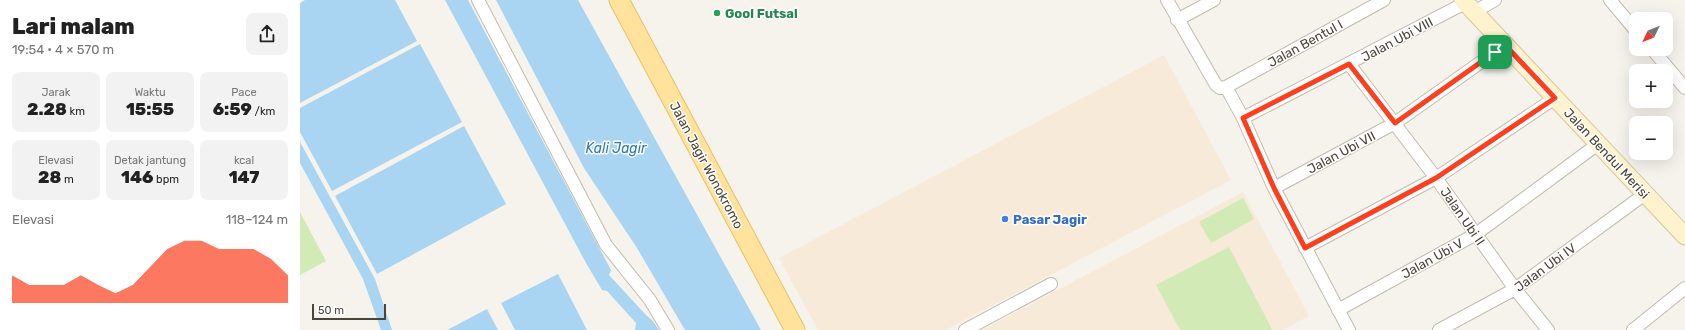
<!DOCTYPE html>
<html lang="id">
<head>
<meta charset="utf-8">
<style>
	body { margin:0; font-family:Rubik,sans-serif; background:#f2f2f2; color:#222; height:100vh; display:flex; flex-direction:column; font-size:15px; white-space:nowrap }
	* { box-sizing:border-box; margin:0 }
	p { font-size:13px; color:#767676 }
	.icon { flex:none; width:22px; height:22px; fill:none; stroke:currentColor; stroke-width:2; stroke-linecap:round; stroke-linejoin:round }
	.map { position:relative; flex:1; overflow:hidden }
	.details { display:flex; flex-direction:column; background:#fff; width:300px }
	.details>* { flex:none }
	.needle { width:26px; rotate:227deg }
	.fabs { position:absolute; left:1329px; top:12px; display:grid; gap:8px }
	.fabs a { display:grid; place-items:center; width:44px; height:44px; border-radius:8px; background:#fff; box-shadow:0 4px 16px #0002; font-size:20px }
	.scale { position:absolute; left:12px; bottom:10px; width:74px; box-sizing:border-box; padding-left:4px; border:2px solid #4b4439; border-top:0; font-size:11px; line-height:14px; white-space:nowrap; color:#4b4439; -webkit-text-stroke:3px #fff; paint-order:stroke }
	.pin { position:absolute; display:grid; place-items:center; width:34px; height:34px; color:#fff; margin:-17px; border-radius:8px; box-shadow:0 2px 6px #0006 }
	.round { display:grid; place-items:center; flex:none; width:42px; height:42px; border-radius:8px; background:#f2f2f2 }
	.headline { display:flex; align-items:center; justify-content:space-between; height:68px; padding:0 12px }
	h1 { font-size:22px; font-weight:800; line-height:30px }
	.metrics { display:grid; grid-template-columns:repeat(3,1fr); gap:6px; height:68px; padding:4px 12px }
	.metrics div { display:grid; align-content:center; border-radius:8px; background:#f2f2f2; text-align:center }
	.metrics b { font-size:17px; font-weight:800 }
	.metrics small { font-size:11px; font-weight:400 }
	.metrics p { font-size:11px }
	.chart { height:112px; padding:8px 12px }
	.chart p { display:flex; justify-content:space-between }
	.chart svg { width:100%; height:72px; margin-top:4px; fill:#fc3f1d; opacity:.7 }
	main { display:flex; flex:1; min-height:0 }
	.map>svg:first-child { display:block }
	.commercial { fill:#f7ead8 }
	.green { fill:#d2eab5 }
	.water { fill:#a9d4f2 }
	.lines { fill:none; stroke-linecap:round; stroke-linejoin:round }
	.street-casing { stroke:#c2bbae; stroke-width:14 }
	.secondary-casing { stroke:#d6c79b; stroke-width:19 }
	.primary-casing { stroke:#e6c16a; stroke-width:21 }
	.street { stroke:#fff; stroke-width:12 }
	.secondary { stroke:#fff3cd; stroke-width:17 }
	.primary { stroke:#ffe39c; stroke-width:19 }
	.route-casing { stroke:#fff; stroke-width:8 }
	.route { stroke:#fc3f1d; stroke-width:5 }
	.leisure-dot { fill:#2e9e5b; stroke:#fff; stroke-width:1.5 }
	.shop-dot { fill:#3f7fe0; stroke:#fff; stroke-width:1.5 }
	.labels { text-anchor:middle; stroke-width:3; stroke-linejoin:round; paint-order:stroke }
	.leisure-label { font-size:13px; font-weight:bold; fill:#27864d; stroke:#fff; text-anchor:start }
	.street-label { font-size:13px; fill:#4b4439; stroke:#fff }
	.shop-label { font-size:13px; font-weight:bold; fill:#366cbe; stroke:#fff; text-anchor:start }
	.water-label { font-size:14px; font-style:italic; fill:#2e7ab2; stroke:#fff }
</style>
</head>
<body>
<main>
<section class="details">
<div class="headline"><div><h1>Lari malam</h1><p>19:54 · 4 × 570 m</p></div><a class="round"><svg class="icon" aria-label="share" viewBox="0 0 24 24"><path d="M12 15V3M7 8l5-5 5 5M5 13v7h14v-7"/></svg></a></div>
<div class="metrics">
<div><p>Jarak</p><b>2.28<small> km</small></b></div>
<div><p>Waktu</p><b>15:55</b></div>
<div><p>Pace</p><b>6:59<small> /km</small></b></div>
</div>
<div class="metrics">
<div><p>Elevasi</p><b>28<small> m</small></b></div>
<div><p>Detak jantung</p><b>146<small> bpm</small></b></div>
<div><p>kcal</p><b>147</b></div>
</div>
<div class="chart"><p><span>Elevasi</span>118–124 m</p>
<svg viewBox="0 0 160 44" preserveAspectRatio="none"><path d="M0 44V27L10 33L20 33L30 33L40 27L50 33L60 38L70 33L80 22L90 11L100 6L110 6L120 11L130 11L140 11L150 17L160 27V44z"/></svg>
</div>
</section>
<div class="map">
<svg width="1385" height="330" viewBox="0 0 1385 330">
	<rect width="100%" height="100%" fill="#f6f3ec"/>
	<path class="commercial" d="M864,55L931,180L646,330H518L479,258Z
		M943,192L1009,316L983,330H682Z"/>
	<path class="green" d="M943,198L954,219L911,243L899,222Z
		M0,212L26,261L0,275Z
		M929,247L972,329L970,330H880L856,285Z"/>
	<path class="water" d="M5,0H95L117,41L0,103V3Z
		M145,0H168L311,270L309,275L346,315L353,321L359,330H335L336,323L307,291L302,290L286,263Z
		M196,0H278L461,330H385L337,248L284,168Z
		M120,44L162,122L32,191L0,132V108Z
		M164,126L206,204L77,274L35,196Z
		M0,142L75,279L92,330H81L63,279L0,163Z
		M258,274L287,330H215L201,303Z
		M187,309L198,330H147Z"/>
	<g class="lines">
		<g class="street-casing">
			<path id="street" d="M178,0L306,245L350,300L368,330
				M867,0L916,85L920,88L926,87L1084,0
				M1310,0L1336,31
				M1174,12L1195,0
				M877,20L914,0
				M1352,49L1385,88
				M1049,64L1136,178L1215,289L1248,330
				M926,87L943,118L974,188L1049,330
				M943,118L1165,3
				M974,188L1095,123L1205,45
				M1005,248L1136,178L1255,98
				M1038,310L1176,234L1298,144
				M665,330L751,284
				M1139,330L1215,289L1345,194
				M1333,330L1385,288"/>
		</g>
		<g class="secondary-casing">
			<path id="secondary" d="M1163,0L1385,236"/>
		</g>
		<g class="primary-casing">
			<path id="primary" d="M319,0L495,330"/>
		</g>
		<use href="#street" class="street"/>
		<use href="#secondary" class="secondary"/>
		<use href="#primary" class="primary"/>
	</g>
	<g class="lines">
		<g class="route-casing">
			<path id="route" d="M1205,45L1255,98L1136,178L1005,248L974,188L943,118L1049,64L1095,123Z"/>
		</g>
		<use href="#route" class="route"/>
	</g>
	<circle class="leisure-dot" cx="417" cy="13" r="4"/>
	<circle class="shop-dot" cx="705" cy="219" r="4"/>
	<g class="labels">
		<g class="leisure-label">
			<text x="425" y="18">Gool Futsal</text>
		</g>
		<g class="street-label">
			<text transform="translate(1097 39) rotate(-28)" y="5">Jalan Ubi VIII</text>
			<text transform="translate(1005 43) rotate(-29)" y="5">Jalan Bentul I</text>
			<text transform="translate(1041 152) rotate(-28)" y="5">Jalan Ubi VII</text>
			<text transform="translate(1307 153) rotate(47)" y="5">Jalan Bendul Merisi</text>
			<text transform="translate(407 165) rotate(62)" y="5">Jalan Jagir Wonokromo</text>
			<text transform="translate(1163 216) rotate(55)" y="5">Jalan Ubi II</text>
			<text transform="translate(1132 258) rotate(-29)" y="5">Jalan Ubi V</text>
			<text transform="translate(1245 267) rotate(-36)" y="5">Jalan Ubi IV</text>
		</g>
		<g class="shop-label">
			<text x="713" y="224">Pasar Jagir</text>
		</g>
		<g class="water-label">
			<text x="316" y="153">Kali Jagir</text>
		</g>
	</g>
</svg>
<div class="fabs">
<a><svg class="needle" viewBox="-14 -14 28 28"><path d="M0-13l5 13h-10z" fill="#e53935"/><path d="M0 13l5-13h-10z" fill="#767676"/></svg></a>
<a>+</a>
<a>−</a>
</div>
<div class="scale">50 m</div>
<div class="pin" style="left:1195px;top:52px;background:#1e9e55"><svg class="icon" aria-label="arrive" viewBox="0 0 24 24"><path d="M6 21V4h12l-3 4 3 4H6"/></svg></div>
</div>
</main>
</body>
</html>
